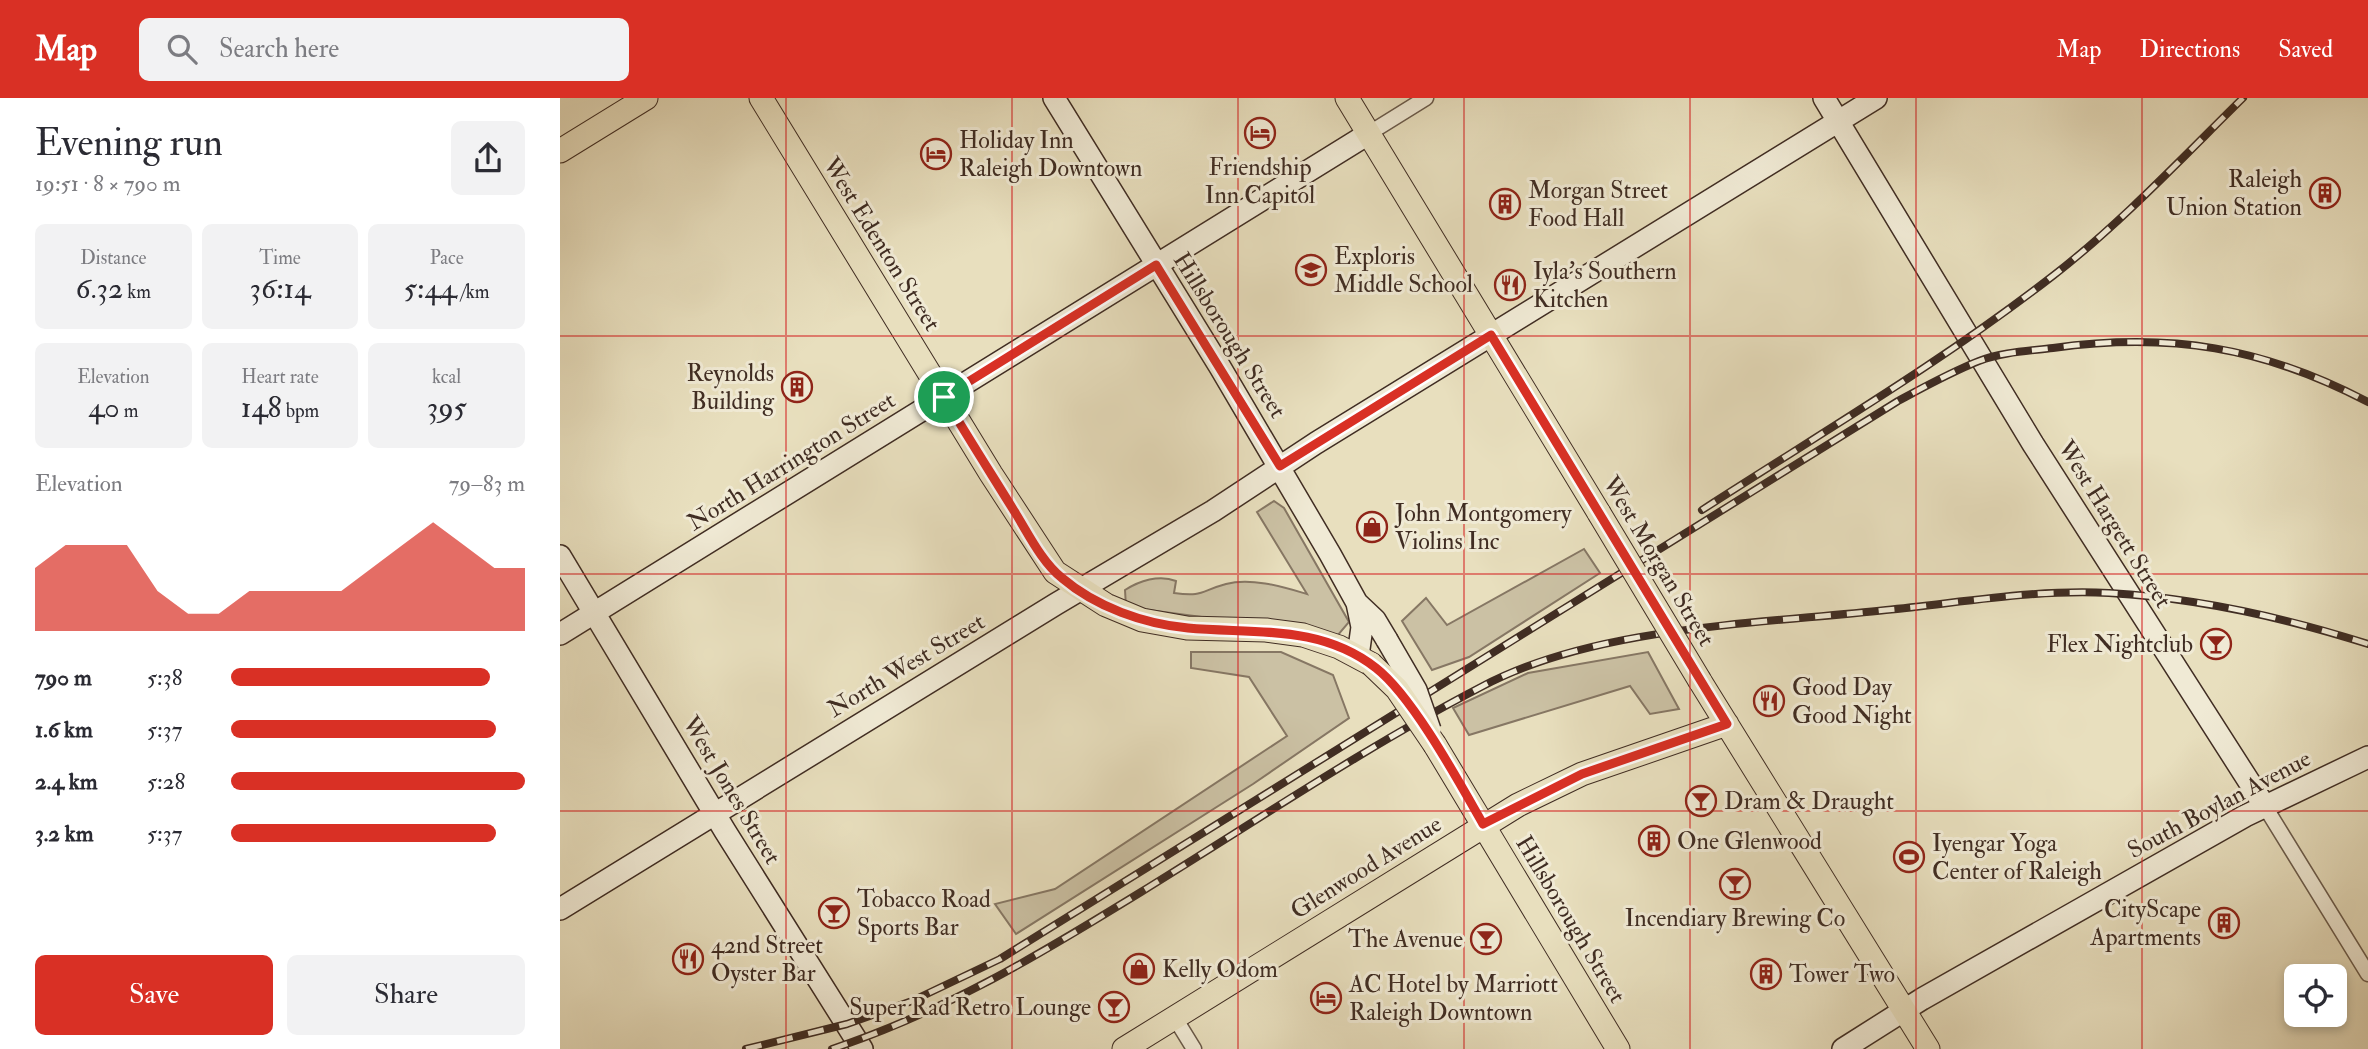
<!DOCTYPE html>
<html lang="en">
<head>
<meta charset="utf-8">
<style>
	body { margin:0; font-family:"IM FELL Double Pica",serif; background:#f2f2f3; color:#2b2b33; height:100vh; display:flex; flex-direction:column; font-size:26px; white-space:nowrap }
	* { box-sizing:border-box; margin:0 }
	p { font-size:23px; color:#7c7c81 }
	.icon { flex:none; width:38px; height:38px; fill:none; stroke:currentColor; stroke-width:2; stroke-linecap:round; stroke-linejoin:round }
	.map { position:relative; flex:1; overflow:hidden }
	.side { display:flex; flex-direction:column; background:#fff; width:560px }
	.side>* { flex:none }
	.buttons { position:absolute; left:1724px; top:866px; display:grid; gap:14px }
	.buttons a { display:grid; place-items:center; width:63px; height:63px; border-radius:10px; background:#fff; box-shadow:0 4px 10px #0003; font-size:35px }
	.pin { position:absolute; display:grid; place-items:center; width:60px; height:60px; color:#fff; margin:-30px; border:4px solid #fff; border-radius:50%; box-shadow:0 2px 7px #0007 }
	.round { display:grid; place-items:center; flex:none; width:74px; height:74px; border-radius:10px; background:#f2f2f3 }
	.summary { display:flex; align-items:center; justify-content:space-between; height:119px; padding:0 35px }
	h1 { font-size:38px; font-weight:600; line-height:52px }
	.figures { display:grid; grid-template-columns:repeat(3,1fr); gap:10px; height:119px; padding:7px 35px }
	.figures div { display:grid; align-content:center; border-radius:10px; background:#f2f2f3; text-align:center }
	.figures b { font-size:30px; font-weight:600 }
	.figures small { font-size:19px; font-weight:400 }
	.figures p { font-size:19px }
	.chart { height:196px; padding:14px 35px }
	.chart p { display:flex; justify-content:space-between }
	.chart svg { width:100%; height:126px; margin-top:7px; fill:#d93025; opacity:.7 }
	.primary-button { display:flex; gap:14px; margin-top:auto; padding:14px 35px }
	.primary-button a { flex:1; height:80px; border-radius:10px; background:#d93025; color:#fff; font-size:28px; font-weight:600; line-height:80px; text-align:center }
	.primary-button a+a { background:#f2f2f3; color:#2b2b33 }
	ul { padding:0 35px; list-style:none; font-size:23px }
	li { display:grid; grid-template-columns:112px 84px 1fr; align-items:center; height:52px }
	li i { height:18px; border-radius:9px; background:#d93025 }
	header { display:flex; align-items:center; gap:42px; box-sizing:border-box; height:98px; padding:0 35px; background:#d93025; color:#fff }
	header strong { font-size:33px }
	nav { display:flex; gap:38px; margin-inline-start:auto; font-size:24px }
	.search { width:490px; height:63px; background:#f2f2f3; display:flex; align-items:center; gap:18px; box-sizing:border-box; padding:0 24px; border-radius:10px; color:#7c7c81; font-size:26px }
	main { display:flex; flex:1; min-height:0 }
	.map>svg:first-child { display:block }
	.green { fill:#cbc1a4; stroke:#867764; stroke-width:2 }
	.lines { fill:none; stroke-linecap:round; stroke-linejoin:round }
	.street-casing { stroke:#6a5a4a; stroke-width:17 }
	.secondary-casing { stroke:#402d23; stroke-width:24 }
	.primary-casing { stroke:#402d23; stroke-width:25 }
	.street { stroke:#f0ead5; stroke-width:14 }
	.secondary { stroke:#f0ead5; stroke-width:21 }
	.primary { stroke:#e8dfbe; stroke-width:23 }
	.rail-casing { stroke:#402d23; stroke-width:8 }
	.rail { stroke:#f0ead5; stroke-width:5; stroke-dasharray:16; stroke-linecap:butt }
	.secondary-bridge-casing { stroke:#402d23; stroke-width:24; stroke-linecap:butt }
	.primary-bridge-casing { stroke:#402d23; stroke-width:25; stroke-linecap:butt }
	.secondary-bridge { stroke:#f0ead5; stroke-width:21 }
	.primary-bridge { stroke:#e8dfbe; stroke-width:23 }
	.route-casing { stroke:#fff; stroke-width:14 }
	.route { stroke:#d93025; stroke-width:9 }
	.grid { fill:none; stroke:#d62828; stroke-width:2; stroke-opacity:0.55 }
	.labels { text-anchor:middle; stroke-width:6; stroke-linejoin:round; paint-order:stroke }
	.poi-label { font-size:24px; fill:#402d23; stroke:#f0ead5; text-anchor:start }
	.street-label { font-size:24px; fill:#402d23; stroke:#f0ead5 }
</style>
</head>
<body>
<header>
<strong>Map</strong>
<div class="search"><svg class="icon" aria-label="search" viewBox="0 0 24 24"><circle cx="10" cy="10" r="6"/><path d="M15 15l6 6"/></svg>Search here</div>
<nav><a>Map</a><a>Directions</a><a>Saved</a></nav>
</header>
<main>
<section class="side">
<div class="summary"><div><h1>Evening run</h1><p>19:51 · 8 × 790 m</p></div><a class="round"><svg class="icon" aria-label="share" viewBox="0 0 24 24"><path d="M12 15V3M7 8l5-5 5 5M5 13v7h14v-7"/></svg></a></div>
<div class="figures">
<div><p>Distance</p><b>6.32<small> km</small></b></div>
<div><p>Time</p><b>36:14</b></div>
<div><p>Pace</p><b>5:44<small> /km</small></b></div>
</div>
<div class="figures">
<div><p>Elevation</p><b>40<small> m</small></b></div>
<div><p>Heart rate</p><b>148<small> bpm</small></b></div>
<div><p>kcal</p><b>395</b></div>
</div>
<div class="chart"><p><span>Elevation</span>79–83 m</p>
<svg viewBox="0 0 160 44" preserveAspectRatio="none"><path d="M0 44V22L10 14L20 14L30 14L40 30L50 38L60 38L70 30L80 30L90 30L100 30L110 22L120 14L130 6L140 14L150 22L160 22V44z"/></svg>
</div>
<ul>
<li><b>790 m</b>5:38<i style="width:88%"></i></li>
<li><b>1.6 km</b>5:37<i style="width:90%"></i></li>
<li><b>2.4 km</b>5:28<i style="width:100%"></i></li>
<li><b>3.2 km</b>5:37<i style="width:90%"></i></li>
</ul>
<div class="primary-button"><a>Save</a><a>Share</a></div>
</section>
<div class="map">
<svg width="1808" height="951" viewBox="0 0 1808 951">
	<rect width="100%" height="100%" fill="#e8dfbe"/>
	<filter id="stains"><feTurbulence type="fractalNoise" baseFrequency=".00286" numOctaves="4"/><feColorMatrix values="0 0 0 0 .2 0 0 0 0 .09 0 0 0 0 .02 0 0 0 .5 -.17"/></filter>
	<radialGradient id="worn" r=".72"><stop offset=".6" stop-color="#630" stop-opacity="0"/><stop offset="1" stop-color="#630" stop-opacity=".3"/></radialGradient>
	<path class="green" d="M714,403L724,410L789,524L778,537L566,509L565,492C579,483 599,476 616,483L614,495C644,499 640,493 666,486C691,479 723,489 747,496L697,414Z
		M1024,451L1040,475L909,559L872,572L842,523L866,500L887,527Z
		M631,554H721L773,577L789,620L693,686L456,836L435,806L495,791L727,638L689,579L631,570Z
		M1088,554L1119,611L1090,616L1070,588L909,637L893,610L968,575Z"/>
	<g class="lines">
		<g class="street-casing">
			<path id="street" d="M808,36L866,0
				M1704,707L1808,876
				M615,920L634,951"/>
		</g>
		<g class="secondary-casing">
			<path id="secondary" d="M494,0L660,269L770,456L797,505L802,529L798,558
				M1264,0L1473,346L1704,707
				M0,458L165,733L302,951
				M797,505L815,522L827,542
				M0,536L808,36
				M0,811L496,506L653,413L756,345L1316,0
				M1283,951L1362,901L1685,718L1808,659"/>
		</g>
		<g class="primary-casing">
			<path id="primary" d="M201,0L431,376L495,474L546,507L582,522L627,530L706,532L743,537L779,549L811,566
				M787,0L1039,415
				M0,53L86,0
				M1140,583L1368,951
				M875,647L1058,951
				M564,951L958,707L1022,676L1167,626"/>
		</g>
		<use href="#street" class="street"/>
		<use href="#secondary" class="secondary"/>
		<use href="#primary" class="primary"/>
		<g class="rail-casing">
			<path id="rail" d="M1142,412C1261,335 1382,264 1494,177C1562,124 1622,60 1683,0
				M186,951L287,926L352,903L440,861L1338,303C1364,289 1391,274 1419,263C1442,254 1469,253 1493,250C1610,234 1703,249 1808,304
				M272,951C388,912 477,858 581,794C693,725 804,650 921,589C1035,528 1199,526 1326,512C1399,505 1475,491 1549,495C1638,500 1723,519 1808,546"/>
		</g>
		<use href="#rail" class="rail"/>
		<g class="secondary-bridge-casing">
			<path id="secondary-bridge" d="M827,542L856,592L870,632"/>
		</g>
		<g class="primary-bridge-casing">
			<path id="primary-bridge" d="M1039,415L1140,583
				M811,566L837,591L875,647"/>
		</g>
		<use href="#secondary-bridge" class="secondary-bridge"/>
		<use href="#primary-bridge" class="primary-bridge"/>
	</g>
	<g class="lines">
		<g class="route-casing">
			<path id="route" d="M596,167L720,368L931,237L1167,626L1022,676L923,726C899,684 853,599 816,570C760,526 694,536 628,530C584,526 536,509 502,480C482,464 469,437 456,416C432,377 407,338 384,299Z"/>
		</g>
		<use href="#route" class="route"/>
	</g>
	<path class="grid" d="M226,0V951M452,0V951M678,0V951M904,0V951M1130,0V951M1356,0V951M1582,0V951M0,238H1808M0,476H1808M0,713H1808"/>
	<defs>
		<g id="hotel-ring" transform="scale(1.575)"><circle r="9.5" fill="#f0ead5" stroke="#8f2418" stroke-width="1.5"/><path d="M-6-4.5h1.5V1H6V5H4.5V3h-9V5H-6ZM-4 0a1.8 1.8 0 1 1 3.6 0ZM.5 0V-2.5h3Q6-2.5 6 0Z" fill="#8f2418"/></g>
		<g id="building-ring" transform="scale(1.575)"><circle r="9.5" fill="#f0ead5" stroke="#8f2418" stroke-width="1.5"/><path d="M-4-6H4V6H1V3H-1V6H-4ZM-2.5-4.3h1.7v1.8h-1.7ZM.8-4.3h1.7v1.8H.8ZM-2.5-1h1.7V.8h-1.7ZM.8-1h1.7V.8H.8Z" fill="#8f2418"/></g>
		<g id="school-ring" transform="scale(1.575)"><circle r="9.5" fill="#f0ead5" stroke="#8f2418" stroke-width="1.5"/><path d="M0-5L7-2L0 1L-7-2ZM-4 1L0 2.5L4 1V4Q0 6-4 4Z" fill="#8f2418"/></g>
		<g id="restaurant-ring" transform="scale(1.575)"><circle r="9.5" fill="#f0ead5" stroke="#8f2418" stroke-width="1.5"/><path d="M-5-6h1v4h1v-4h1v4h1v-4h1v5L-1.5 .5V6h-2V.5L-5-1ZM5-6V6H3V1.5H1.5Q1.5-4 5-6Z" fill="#8f2418"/></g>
		<g id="shop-ring" transform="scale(1.575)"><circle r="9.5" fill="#f0ead5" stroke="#8f2418" stroke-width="1.5"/><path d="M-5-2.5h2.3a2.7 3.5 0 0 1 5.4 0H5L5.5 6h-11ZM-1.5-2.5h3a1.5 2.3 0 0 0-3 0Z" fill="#8f2418"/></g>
		<g id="bar-ring" transform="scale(1.575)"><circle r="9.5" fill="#f0ead5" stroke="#8f2418" stroke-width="1.5"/><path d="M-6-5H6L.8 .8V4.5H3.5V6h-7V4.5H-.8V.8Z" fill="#8f2418"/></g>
		<g id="stadium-ring" transform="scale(1.575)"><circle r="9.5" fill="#f0ead5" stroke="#8f2418" stroke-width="1.5"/><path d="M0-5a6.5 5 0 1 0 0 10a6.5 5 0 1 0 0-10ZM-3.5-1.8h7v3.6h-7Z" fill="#8f2418"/></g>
	</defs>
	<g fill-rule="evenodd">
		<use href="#hotel-ring" x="700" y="35"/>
		<use href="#hotel-ring" x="376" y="56"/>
		<use href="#building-ring" x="1765" y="95"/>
		<use href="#building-ring" x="945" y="106"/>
		<use href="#school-ring" x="751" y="172"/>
		<use href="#restaurant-ring" x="950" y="187"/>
		<use href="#building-ring" x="237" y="289"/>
		<use href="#shop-ring" x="812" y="429"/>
		<use href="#bar-ring" x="1656" y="546"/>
		<use href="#restaurant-ring" x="1209" y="603"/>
		<use href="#bar-ring" x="1141" y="703"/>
		<use href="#building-ring" x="1094" y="743"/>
		<use href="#stadium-ring" x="1349" y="759"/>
		<use href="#bar-ring" x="1175" y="786"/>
		<use href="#bar-ring" x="274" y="815"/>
		<use href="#building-ring" x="1664" y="825"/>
		<use href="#bar-ring" x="926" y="841"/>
		<use href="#restaurant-ring" x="128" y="861"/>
		<use href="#shop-ring" x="579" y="871"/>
		<use href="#building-ring" x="1206" y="876"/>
		<use href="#hotel-ring" x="766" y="900"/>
		<use href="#bar-ring" x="554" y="909"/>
	</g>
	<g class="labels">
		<g class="poi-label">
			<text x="399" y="50">Holiday Inn<tspan x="399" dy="28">Raleigh Downtown</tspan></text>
			<text x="700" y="77" text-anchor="middle">Friendship<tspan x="700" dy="28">Inn Capitol</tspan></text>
			<text x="1742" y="89" text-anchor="end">Raleigh<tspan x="1742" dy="28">Union Station</tspan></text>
			<text x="968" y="100">Morgan Street<tspan x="968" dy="28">Food Hall</tspan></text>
			<text x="774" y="166">Exploris<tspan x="774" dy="28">Middle School</tspan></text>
			<text x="973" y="181">Iyla's Southern<tspan x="973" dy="28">Kitchen</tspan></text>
			<text x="214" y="283" text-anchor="end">Reynolds<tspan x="214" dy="28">Building</tspan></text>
			<text x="835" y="423">John Montgomery<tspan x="835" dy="28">Violins Inc</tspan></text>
			<text x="1633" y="554" text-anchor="end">Flex Nightclub</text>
			<text x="1232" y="597">Good Day<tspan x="1232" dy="28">Good Night</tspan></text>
			<text x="1164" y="711">Dram &amp; Draught</text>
			<text x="1117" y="751">One Glenwood</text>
			<text x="1372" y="753">Iyengar Yoga<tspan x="1372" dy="28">Center of Raleigh</tspan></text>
			<text x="297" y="809">Tobacco Road<tspan x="297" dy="28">Sports Bar</tspan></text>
			<text x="1641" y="819" text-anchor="end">CityScape<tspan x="1641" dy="28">Apartments</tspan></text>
			<text x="1175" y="828" text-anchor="middle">Incendiary Brewing Co</text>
			<text x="903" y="849" text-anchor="end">The Avenue</text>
			<text x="151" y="855">42nd Street<tspan x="151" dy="28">Oyster Bar</tspan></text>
			<text x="602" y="879">Kelly Odom</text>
			<text x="1229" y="884">Tower Two</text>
			<text x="789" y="894">AC Hotel by Marriott<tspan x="789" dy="28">Raleigh Downtown</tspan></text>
			<text x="531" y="917" text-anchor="end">Super Rad Retro Lounge</text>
		</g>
		<g class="street-label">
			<text transform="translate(322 146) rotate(58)" y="8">West Edenton Street</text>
			<text transform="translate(670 237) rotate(58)" y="8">Hillsborough Street</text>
			<text transform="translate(231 363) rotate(-32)" y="8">North Harrington Street</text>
			<text transform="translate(1555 426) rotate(58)" y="8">West Hargett Street</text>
			<text transform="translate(1099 463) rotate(59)" y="8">West Morgan Street</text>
			<text transform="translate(346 567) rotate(-31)" y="8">North West Street</text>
			<text transform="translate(172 692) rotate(59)" y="8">West Jones Street</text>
			<text transform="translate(1659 706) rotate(-28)" y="8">South Boylan Avenue</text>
			<text transform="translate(806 769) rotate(-32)" y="8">Glenwood Avenue</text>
			<text transform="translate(1011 821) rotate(59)" y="8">Hillsborough Street</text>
		</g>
	</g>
	<rect width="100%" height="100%" filter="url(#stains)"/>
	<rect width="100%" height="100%" fill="url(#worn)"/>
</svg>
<div class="buttons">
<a><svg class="icon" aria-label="locate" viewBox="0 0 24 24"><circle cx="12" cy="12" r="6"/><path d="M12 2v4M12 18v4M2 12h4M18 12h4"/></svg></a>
</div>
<div class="pin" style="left:384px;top:299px;background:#1e9e55"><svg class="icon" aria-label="arrive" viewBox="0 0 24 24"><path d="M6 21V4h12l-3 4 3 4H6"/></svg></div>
</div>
</main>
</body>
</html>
